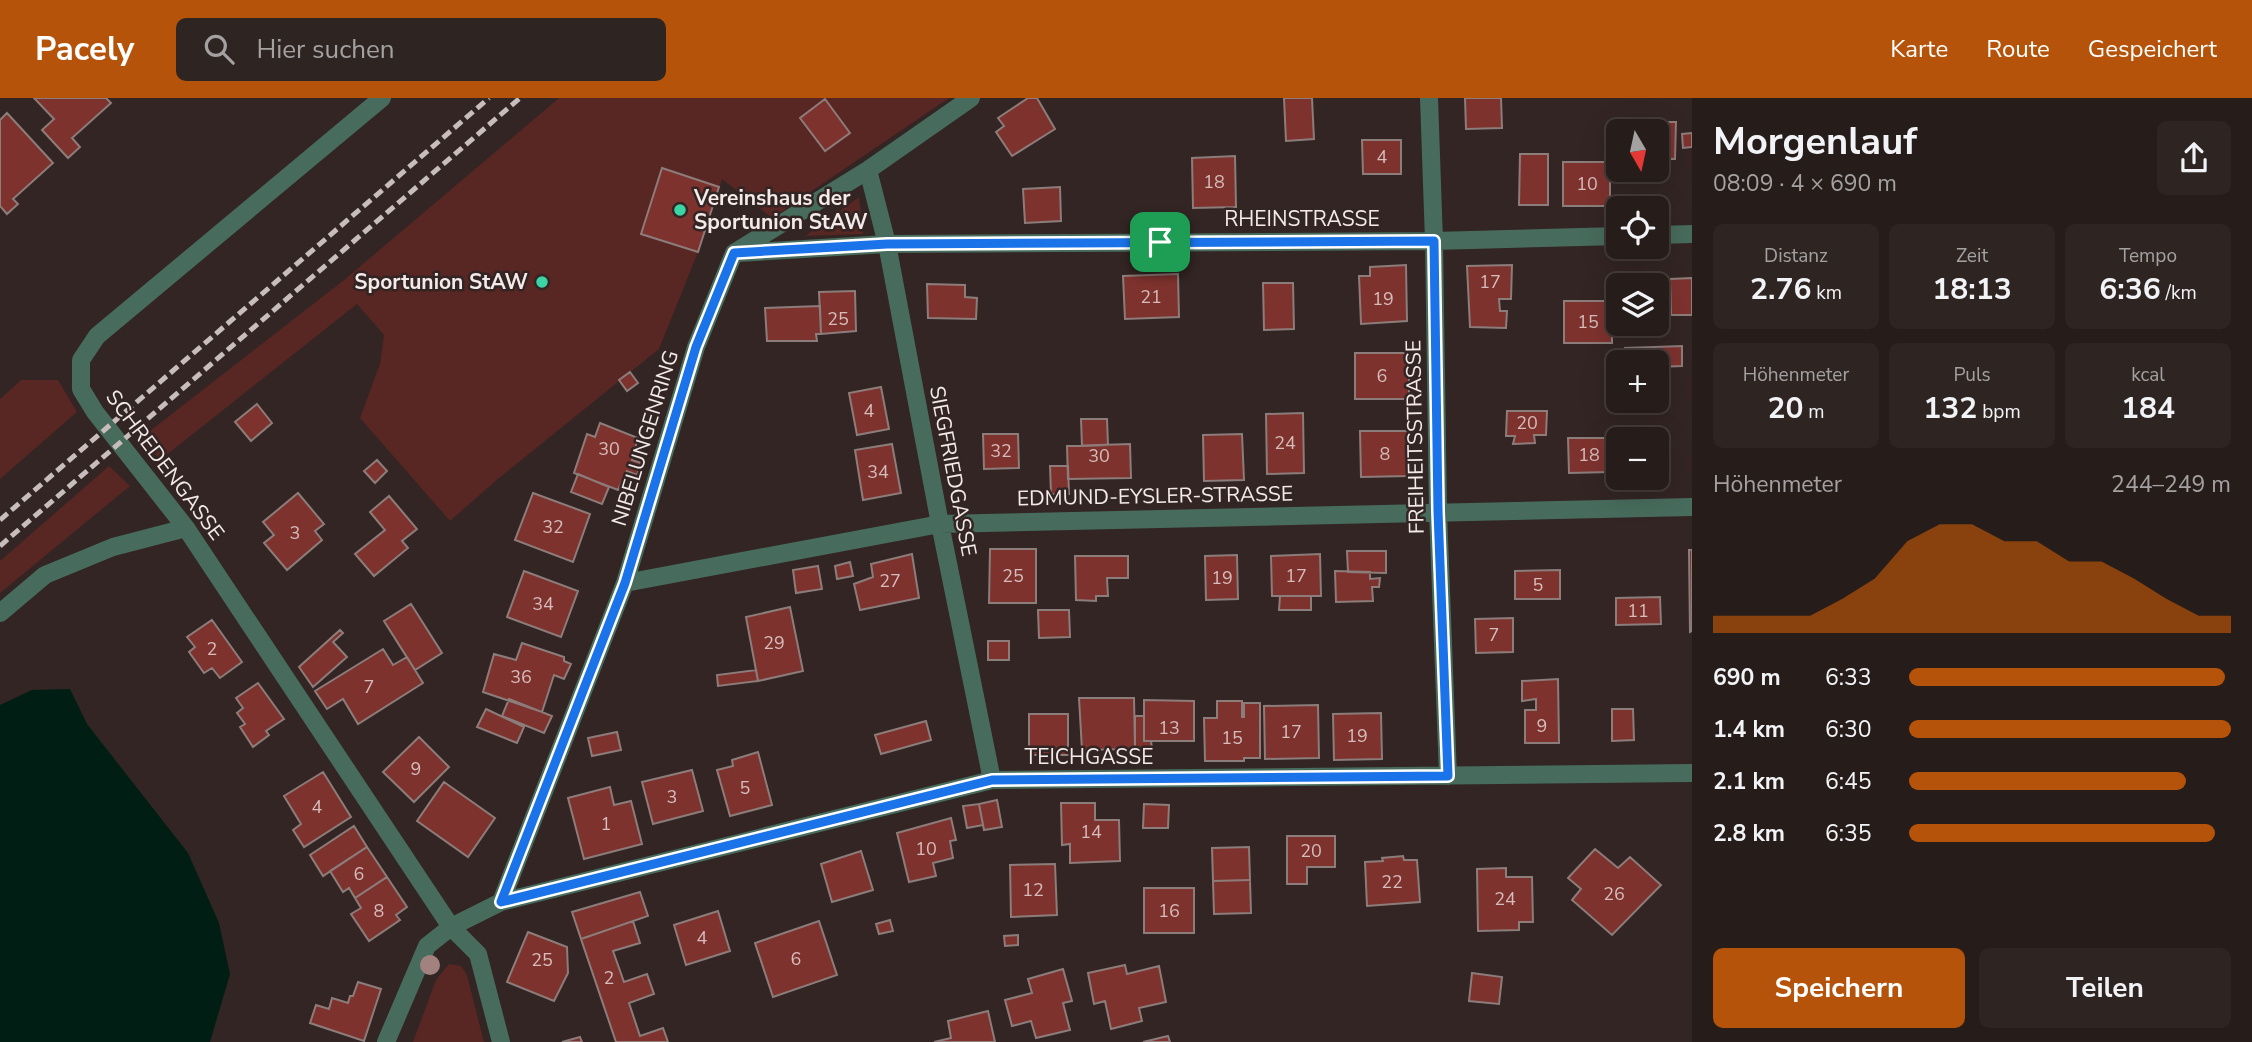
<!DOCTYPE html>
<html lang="de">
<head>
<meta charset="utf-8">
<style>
	body { margin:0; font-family:"Nunito Sans",sans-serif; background:#2e2523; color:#f1f3f6; height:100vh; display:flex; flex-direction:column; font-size:26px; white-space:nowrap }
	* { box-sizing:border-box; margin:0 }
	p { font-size:23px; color:#a4a1a2 }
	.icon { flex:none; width:38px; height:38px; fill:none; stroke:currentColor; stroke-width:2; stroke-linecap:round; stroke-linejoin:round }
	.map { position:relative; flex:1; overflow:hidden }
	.sheet { display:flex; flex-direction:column; background:#261c1a; width:560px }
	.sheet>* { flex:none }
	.needle { width:46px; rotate:171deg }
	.fabs { position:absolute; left:1606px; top:21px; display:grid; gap:14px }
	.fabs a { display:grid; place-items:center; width:63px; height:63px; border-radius:10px; background:#261c1a; box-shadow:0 7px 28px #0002,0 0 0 2px #423a39; font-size:35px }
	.pin { position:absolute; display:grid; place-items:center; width:60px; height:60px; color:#fff; margin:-30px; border-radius:14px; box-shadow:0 4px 10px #0006 }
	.round { display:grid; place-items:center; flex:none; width:74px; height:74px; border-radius:10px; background:#2e2523 }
	.headline { display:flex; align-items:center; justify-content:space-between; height:119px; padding:0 21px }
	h1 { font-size:38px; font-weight:700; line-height:52px }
	.figures { display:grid; grid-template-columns:repeat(3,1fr); gap:10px; height:119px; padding:7px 21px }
	.figures div { display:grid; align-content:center; border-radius:10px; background:#2e2523; text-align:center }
	.figures b { font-size:30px; font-weight:700 }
	.figures small { font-size:19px; font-weight:400 }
	.figures p { font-size:19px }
	.chart { height:196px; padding:14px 21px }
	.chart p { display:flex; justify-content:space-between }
	.chart svg { width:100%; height:126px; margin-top:7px; fill:#b45309; opacity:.7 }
	.button { display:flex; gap:14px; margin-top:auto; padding:14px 21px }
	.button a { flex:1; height:80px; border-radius:10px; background:#b45309; color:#fff; font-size:28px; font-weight:700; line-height:80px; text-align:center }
	.button a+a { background:#2e2523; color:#f1f3f6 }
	ul { padding:0 21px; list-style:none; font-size:23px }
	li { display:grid; grid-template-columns:112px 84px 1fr; align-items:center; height:52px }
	li i { height:18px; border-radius:9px; background:#b45309 }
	header { display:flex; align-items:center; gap:42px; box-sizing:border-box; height:98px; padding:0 35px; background:#b45309; color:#fff }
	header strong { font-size:33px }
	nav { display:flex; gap:38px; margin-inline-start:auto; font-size:24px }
	.search { width:490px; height:63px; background:#2e2523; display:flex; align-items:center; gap:18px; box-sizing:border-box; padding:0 24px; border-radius:10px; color:#a4a1a2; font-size:26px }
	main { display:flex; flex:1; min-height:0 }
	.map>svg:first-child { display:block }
	.green { fill:#582623 }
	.water { fill:#001e14 }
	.building { fill:#7d322e; stroke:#8c7c7a; stroke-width:2 }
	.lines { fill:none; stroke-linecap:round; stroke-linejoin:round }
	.minor { stroke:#476b5c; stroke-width:18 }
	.rail { stroke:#c7bdbc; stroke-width:5; stroke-dasharray:10 5; stroke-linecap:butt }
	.tree { fill:#a2827e }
	.route-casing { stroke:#fff; stroke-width:14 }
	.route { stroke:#1a73e8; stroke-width:9 }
	.poi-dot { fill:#3cd4a4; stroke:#322523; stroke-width:2.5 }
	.labels { text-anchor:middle; stroke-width:5; stroke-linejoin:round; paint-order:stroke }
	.number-label { font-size:18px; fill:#d6bcba }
	.poi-label { font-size:21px; font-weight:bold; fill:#f3eae9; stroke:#322523; text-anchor:start }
	.street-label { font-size:21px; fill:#f3eae9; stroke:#322523 }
</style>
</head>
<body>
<header>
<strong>Pacely</strong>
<div class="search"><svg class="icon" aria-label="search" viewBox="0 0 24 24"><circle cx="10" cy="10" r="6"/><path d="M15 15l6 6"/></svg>Hier suchen</div>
<nav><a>Karte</a><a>Route</a><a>Gespeichert</a></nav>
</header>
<main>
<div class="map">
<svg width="1692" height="944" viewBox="0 0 1692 944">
	<rect width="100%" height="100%" fill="#322523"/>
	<path class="green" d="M559,0H949L772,120L722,81L698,154L659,251L499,380L450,423L360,320L380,266L384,237L357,206L160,362L141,340L344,182Z
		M859,99L863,136L805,138Z
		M21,282H58L77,314L0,381V301Z
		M109,368L130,388L0,495V463Z
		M449,866L461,868L467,877L484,944H413L436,882Z"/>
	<path class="water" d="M70,591L87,626L188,755L219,825L230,876L210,944H0V607L32,592Z"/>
	<path class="building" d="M34,0H106L111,5L72,40L80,49L68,60L42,32L54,21Z
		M1028,0H1037L1055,31L1012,58L996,34L1004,28L998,20Z
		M1284,0H1312L1314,41L1286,43Z
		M1465,0H1501L1502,30L1466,31Z
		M825,1L850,35L825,53L800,20Z
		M7,15L53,65L13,101L18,106L7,116L0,108V22Z
		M1650,24H1676L1675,61H1657V33H1650Z
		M1692,35V49L1683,50L1682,36Z
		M1362,42H1401V76H1363Z
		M1520,56H1548V107H1519Z
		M1235,58L1236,109L1193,110L1192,60Z
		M1563,64H1610V108H1563Z
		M662,70L719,89L698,154L641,136Z
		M1060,89L1061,123L1025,125L1023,91Z
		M1406,167L1407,223L1361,226L1359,178H1370V169Z
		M1512,167L1511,201H1499L1500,213H1507L1506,230L1470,229L1467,168Z
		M1178,176L1179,219L1125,221L1123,178Z
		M1692,180V217H1671L1670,181Z
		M1263,185H1293L1294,231L1264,232Z
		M927,186L965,187V199L977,200L976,221L928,220Z
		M855,193L856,233L821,236L819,194Z
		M1564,203H1612V245H1564Z
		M820,208L821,236H816L817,243H767L765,210Z
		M1682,248V268L1657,269V264H1625V250Z
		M1355,255H1409V301H1355Z
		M630,274L638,285L627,293L619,282Z
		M881,289L889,331L857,337L849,295Z
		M257,306L272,325L251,343L235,324Z
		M1507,313H1547L1546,337H1534L1535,345L1513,346L1515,338H1506Z
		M1303,315L1304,375L1267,376L1266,316Z
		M1081,321H1107L1108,347L1082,348Z
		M600,325L638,340L632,362L641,365L637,377L627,373L618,392L574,375L587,336L595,339Z
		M1360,333H1408L1409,378L1361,379Z
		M983,336H1018L1019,370L984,371Z
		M1242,336L1244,382L1204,383L1203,337Z
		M1568,340H1609L1610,374L1569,375Z
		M892,346L901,395L863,402L855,352Z
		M1130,346L1131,380L1068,381L1067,348Z
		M377,362L387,373L375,385L364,373Z
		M1050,368H1068L1069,396H1051Z
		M578,376L609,389L602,406L571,394Z
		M298,395L324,426L315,433L322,442L287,472L264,445L274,437L263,424Z
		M533,395L590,416L573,464L515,442Z
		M389,398L417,431L402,443L408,450L374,478L355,456L385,432L370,414Z
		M990,451H1036V505H989Z
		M1689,452H1692V533L1690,534Z
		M1347,453H1386V475L1348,474Z
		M912,456L919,500L860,512L854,486L873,479L871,466Z
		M1320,456L1321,498H1272L1271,458Z
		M1237,457L1238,501L1206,502L1205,458Z
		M1075,458H1128V480H1107L1108,498H1096V503L1076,502Z
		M850,464L853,478L837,481L835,468Z
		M818,468L822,491L796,495L793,472Z
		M1560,472V501H1515V473Z
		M524,473L578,493L561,539L507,519Z
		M1335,473L1370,474V481L1380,480L1379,489H1372L1373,503L1336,504Z
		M1280,498H1311V512H1279Z
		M1660,499L1661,526L1616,527V500Z
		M411,506L442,555L415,572L384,523Z
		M790,509L803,573L758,583L746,519Z
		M1038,512H1069L1070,539L1039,540Z
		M1513,520V554L1476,555L1475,521Z
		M212,522L242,564L220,580L212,570L204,575L189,554L195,549L187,539Z
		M340,532L343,535L333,544L347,559L313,589L299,569Z
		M988,543H1009V562H988Z
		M522,545L564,559V563L571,566L564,581L554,577L542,614L483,594L494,556L516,562Z
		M383,551L393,567L407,559L423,585L358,626L343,601L327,611L315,593Z
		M756,572L758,583L718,588L717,577Z
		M1558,581L1559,645H1525V612H1536V601L1522,603V583Z
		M258,585L284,621L266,633L269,637L253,649L240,629L245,626L237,615L243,610L236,600Z
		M1079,600H1134L1135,651L1082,652Z
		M509,601L552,618L544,635L502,618Z
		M1144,602L1194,603V643H1144Z
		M1217,603H1242V619H1244V605H1260V660H1244V663H1205L1204,620H1217Z
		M1318,607L1319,660L1265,661L1264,608Z
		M486,611L524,629L517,645L477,629Z
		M1612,611H1633L1634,642L1612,643Z
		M1381,615L1382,661L1334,662L1333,616Z
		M1029,616H1068V657H1029Z
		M1135,618H1144V643H1151L1152,650L1135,651Z
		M926,623L931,642L881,656L875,637Z
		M617,634L621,652L592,658L588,640Z
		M419,639L449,669L414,704L383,674Z
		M758,654L772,707L730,718L717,672L733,668L732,662Z
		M692,672L703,713L653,726L642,684Z
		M323,674L351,719L304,749L293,732L301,726L284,698Z
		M444,684L495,720L468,759L417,723Z
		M610,689L614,707L631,703L642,746L584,761L568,700Z
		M997,702L1002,729L984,732L979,706Z
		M1061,705H1095V722H1119L1120,763L1070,765V746L1062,747Z
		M979,706L983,727L967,730L963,708Z
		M1144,706L1169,707L1168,730H1143Z
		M951,720L956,742L950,743L953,760L933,765L936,778L909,784L897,735Z
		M354,728L367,749L323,778L310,757Z
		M1287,738H1335V769H1307V786H1287Z
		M367,749L387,779L355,800L349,790L343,794L330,773Z
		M1249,749L1250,782L1213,783L1212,750Z
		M1595,751L1618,770L1630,759L1661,787L1612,837L1572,802L1581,791L1568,780Z
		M861,753L873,792L832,804L821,766Z
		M1403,758L1404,762H1417L1420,804L1367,808L1365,764L1383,763L1382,760Z
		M1055,766L1057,817L1011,819L1010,767Z
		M1506,770V779H1532L1533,824H1519V832L1478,833L1477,771Z
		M387,779L407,809L396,817L400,822L369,843L351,816L361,810L355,800Z
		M1250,782L1251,815L1214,816L1213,783Z
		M1144,790H1194V835H1144Z
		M640,794L648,818L581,841L572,814Z
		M718,813L730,853L686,867L674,827Z
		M890,822L893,833L879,836L876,826Z
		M633,823L640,845L613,853L624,884L647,876L654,896L629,905L640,938L663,930L668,944H616L581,841Z
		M819,823L837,877L773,899L755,845Z
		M528,834L567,849L568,875L554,903L507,884Z
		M1018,837V847L1005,848L1004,838Z
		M1125,867L1127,876L1159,868L1166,904L1139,910L1142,923L1111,931L1105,903L1094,906L1088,875Z
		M1063,871L1072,903L1063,905L1070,932L1036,940L1031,923L1012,928L1005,902L1032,895L1028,881Z
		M1472,875L1502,879L1499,906L1469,903Z
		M358,884L381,891L364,943L310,925L316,907L329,911L332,900L348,905L350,898H353Z
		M988,913L995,944H934L951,940L948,923Z
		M1168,938L1170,944H1143Z
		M580,939L582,944H562Z"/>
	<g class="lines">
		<path class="minor" d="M382,0L97,238L81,262V291L95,314L186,430L451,829L478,856L501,944
			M1429,0L1434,143L1438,413L1448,678
			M868,72L887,146L940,426L992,682
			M1657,137L1692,136
			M737,155L887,146L1434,143L1619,138
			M625,485L940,426L1692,409
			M0,515L45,477L113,449L186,430
			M501,804L625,485L696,249L734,155L868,72L971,0
			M386,944L427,848L451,829L501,804L992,682L1692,675"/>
		<path class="rail" d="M0,422L489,0
			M0,448L520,0"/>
	</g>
	<circle class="tree" cx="430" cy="867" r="10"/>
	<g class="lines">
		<g class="route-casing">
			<path id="route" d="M1434,143L1438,413L1448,678L992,682L501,804L625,485L696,249L734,155L887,146Z"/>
		</g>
		<use href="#route" class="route"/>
	</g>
	<g class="poi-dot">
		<circle cx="680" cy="112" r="7"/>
		<circle cx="542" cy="184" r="7"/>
	</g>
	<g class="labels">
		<g class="number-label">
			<text x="1382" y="65">4</text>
			<text x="1214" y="90">18</text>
			<text x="1587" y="92">10</text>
			<text x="1490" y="190">17</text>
			<text x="1151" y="205">21</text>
			<text x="1383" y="207">19</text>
			<text x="838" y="227">25</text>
			<text x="1588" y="230">15</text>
			<text x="1382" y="284">6</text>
			<text x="869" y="319">4</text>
			<text x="1527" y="331">20</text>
			<text x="1285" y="351">24</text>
			<text x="609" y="357">30</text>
			<text x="1001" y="359">32</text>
			<text x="1385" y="362">8</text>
			<text x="1589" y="363">18</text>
			<text x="1099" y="364">30</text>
			<text x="878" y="380">34</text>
			<text x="553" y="435">32</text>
			<text x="295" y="441">3</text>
			<text x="1013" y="484">25</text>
			<text x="1296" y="484">17</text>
			<text x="1222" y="486">19</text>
			<text x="890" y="489">27</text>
			<text x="1538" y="493">5</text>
			<text x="543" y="512">34</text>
			<text x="1638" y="519">11</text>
			<text x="1494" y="543">7</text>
			<text x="774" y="551">29</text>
			<text x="212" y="557">2</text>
			<text x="521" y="585">36</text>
			<text x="369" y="595">7</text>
			<text x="1542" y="634">9</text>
			<text x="1169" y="636">13</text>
			<text x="1291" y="640">17</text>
			<text x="1357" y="644">19</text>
			<text x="1232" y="646">15</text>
			<text x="416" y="677">9</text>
			<text x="745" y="696">5</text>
			<text x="672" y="705">3</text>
			<text x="317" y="715">4</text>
			<text x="606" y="732">1</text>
			<text x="1091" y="740">14</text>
			<text x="926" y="757">10</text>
			<text x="1311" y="759">20</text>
			<text x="359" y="782">6</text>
			<text x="1392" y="790">22</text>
			<text x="1033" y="798">12</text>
			<text x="1614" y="802">26</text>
			<text x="1505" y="807">24</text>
			<text x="379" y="819">8</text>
			<text x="1169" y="819">16</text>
			<text x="702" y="846">4</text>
			<text x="796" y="867">6</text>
			<text x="542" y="868">25</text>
			<text x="609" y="886">2</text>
		</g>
		<g class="poi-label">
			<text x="694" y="107">Vereinshaus der<tspan x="694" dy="24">Sportunion StAW</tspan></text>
			<text x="528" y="191" text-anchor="end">Sportunion StAW</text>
		</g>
		<g class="street-label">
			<text x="1302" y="128">RHEINSTRASSE</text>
			<text transform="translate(1415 339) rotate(-91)" y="7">FREIHEITSSTRASSE</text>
			<text transform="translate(645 340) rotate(-73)" y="7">NIBELUNGENRING</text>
			<text transform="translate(165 367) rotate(53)" y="7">SCHREDENGASSE</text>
			<text transform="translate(953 373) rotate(79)" y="7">SIEGFRIEDGASSE</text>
			<text transform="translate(1155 398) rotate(-1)" y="7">EDMUND-EYSLER-STRASSE</text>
			<text x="1089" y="666">TEICHGASSE</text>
		</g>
	</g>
</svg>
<div class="fabs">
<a><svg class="needle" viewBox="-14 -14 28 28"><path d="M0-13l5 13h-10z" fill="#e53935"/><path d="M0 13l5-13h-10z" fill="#a4a1a2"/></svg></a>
<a><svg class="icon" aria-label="locate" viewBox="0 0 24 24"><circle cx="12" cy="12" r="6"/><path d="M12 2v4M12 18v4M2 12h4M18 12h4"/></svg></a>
<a><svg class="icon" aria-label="layers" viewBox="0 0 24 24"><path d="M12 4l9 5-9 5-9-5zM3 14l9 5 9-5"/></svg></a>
<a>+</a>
<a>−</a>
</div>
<div class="pin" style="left:1160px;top:144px;background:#1e9e55"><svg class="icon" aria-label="arrive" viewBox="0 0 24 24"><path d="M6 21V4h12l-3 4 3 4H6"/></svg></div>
</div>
<section class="sheet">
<div class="headline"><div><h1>Morgenlauf</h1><p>08:09 · 4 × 690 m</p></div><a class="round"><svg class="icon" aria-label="share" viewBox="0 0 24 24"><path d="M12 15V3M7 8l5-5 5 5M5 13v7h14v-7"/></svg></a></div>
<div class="figures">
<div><p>Distanz</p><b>2.76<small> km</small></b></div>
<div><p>Zeit</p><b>18:13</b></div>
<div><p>Tempo</p><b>6:36<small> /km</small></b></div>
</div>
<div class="figures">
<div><p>Höhenmeter</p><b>20<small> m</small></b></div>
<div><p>Puls</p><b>132<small> bpm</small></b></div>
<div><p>kcal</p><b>184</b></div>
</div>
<div class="chart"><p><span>Höhenmeter</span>244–249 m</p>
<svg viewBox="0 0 160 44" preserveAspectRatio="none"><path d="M0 44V38L10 38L20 38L30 38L40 32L50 25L60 12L70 6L80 6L90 12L100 12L110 19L120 19L130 25L140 32L150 38L160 38V44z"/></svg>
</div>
<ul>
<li><b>690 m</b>6:33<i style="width:98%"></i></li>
<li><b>1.4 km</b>6:30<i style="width:100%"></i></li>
<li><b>2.1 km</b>6:45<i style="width:86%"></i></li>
<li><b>2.8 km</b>6:35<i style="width:95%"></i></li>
</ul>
<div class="button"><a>Speichern</a><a>Teilen</a></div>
</section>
</main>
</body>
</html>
